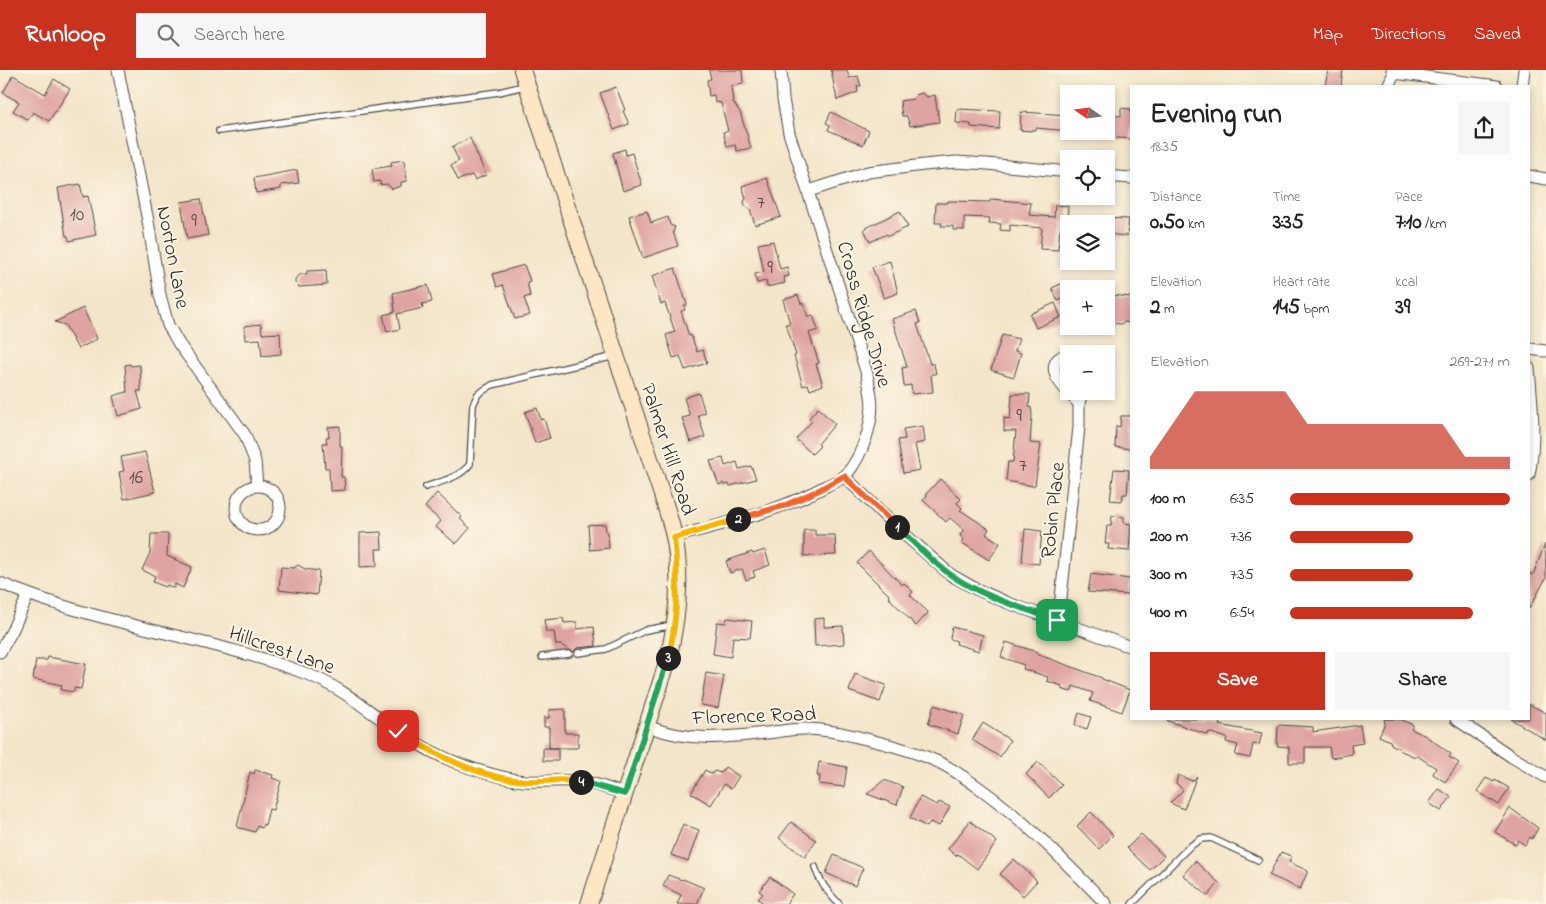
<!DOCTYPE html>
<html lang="en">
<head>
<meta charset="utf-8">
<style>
	body { margin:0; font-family:"Indie Flower",sans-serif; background:#f6f6f6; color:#222; height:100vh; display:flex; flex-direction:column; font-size:19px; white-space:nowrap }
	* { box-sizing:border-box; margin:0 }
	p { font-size:16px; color:#767676 }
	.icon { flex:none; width:28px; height:28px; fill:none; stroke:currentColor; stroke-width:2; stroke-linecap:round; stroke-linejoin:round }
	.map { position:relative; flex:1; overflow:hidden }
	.details { position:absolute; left:1130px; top:15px; width:400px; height:635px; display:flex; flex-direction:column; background:#fff; border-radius:0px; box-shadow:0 2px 8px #0003 }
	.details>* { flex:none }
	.needle { width:32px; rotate:284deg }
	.fabs { position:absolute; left:1060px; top:15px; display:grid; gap:10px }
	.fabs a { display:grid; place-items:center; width:55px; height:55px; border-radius:0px; background:#fff; box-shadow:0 2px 8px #0003; font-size:25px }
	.pin { position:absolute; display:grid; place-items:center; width:42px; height:42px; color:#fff; margin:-21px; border-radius:10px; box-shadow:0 2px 8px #0006 }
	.km { position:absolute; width:25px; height:25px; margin:-12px; border-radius:50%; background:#222; color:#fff; font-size:14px; line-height:25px; text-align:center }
	.round { display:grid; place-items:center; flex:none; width:52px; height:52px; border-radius:0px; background:#f6f6f6 }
	.overview { display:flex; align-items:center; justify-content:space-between; height:85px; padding:0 20px }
	h1 { font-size:28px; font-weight:700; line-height:38px }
	.metrics { display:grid; grid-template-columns:repeat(3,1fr); gap:8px; height:85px; padding:5px 20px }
	.metrics div { display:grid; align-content:center }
	.metrics b { font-size:21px; font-weight:700 }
	.metrics small { font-size:14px; font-weight:400 }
	.metrics p { font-size:14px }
	.chart { height:140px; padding:10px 20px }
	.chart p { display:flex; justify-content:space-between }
	.chart svg { width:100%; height:90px; margin-top:5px; fill:#c8321e; opacity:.7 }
	.action { display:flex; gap:10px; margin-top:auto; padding:10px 20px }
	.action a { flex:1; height:58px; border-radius:0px; background:#c8321e; color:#fff; font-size:20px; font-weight:700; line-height:58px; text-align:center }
	.action a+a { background:#f6f6f6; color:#222 }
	ul { padding:0 20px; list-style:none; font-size:16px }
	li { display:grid; grid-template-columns:80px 60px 1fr; align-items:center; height:38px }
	li i { height:12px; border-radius:6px; background:#c8321e }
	header { display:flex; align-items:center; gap:30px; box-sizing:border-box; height:70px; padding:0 25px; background:#c8321e; color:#fff }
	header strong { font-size:24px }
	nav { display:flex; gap:28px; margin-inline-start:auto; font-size:18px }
	.search { width:350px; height:45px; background:#f6f6f6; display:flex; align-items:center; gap:12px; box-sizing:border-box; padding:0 18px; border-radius:0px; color:#767676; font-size:19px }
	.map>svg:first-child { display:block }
	.building { fill:#dfa4a1 }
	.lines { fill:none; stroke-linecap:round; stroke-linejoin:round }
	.lane-casing { stroke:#494743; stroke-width:8 }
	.street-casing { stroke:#494743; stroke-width:13 }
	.secondary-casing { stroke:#494743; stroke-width:18 }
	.lane { stroke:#fff; stroke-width:5.5 }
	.street { stroke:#fff; stroke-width:11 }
	.secondary { stroke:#fce6c4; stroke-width:16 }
	.split-1-casing { stroke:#fff; stroke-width:10 }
	.split-2-casing { stroke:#fff; stroke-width:10 }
	.split-3-casing { stroke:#fff; stroke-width:10 }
	.split-4-casing { stroke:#fff; stroke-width:10 }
	.split-5-casing { stroke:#fff; stroke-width:10 }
	.split-1 { stroke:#22a559; stroke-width:6 }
	.split-2 { stroke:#f0652b; stroke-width:6 }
	.split-3 { stroke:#f5b400; stroke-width:6 }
	.split-4 { stroke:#22a559; stroke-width:6 }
	.split-5 { stroke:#f5b400; stroke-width:6 }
	.labels { text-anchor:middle; stroke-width:4; stroke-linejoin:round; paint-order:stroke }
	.number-label { font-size:19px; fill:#584948 }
	.street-label { font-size:21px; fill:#2b2b2b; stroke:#fcf5e5 }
</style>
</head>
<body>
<header>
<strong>Runloop</strong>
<div class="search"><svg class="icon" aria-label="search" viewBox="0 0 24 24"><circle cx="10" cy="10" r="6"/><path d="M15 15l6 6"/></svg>Search here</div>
<nav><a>Map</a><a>Directions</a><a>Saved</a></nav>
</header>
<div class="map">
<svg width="1546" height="834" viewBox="0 0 1546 834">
	<rect width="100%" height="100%" fill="#fcf5e5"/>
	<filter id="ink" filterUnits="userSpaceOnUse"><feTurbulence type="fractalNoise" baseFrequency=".02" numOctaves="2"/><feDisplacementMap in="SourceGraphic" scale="10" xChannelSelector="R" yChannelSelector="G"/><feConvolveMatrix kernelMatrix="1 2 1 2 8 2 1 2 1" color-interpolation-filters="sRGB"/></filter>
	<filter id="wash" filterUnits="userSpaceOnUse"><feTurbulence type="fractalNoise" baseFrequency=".0096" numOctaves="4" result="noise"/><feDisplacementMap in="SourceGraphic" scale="20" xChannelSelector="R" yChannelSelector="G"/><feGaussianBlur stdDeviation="1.12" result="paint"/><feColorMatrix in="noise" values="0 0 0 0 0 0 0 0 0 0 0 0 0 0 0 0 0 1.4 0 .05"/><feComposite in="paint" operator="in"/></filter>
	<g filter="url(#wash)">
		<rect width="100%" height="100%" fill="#f3e5c9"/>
		<g id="blocks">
			<path class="building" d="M709,0H742L743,14L731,16L733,32L740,42L751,78L737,81L735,75L727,77L723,62L728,61L721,33L715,32L714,25L709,26L707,10L711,9Z
				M831,0H847L849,8L858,6L861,16H857L858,22L837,30Z
				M1328,0H1343L1341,16H1325Z
				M13,5L45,24L54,9L70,19L49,51L33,42L28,50L13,41L19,32L3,23Z
				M616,17L625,40L623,41L629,54L614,60L600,23Z
				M922,23L927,27L935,25L939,52L910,56L907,46H902L900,31L913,29L916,25Z
				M1121,38L1131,39V69L1106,67V45L1121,46Z
				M957,39L1000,41L999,59L971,57V54L956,53Z
				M831,42L869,61L863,75L828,60L830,55L826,53Z
				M1021,42L1069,45V61L1036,58V60H1031V61L1020,60Z
				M470,68L486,105L475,110L472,105L458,110L451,95L459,91L452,77Z
				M625,79L626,85L632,83L642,115L623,121L613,83Z
				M404,90L407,111L401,112V116L392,119L387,114L380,115V111L374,112L372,99L392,96L391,92Z
				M297,100L299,113L281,115V119L256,123L254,108Z
				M767,108L781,147L755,155L750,139L745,136L744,132L746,128L742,116Z
				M80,114L83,127L88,126L96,165L69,171L68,166H66L58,118Z
				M201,129L208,165L187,169L181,132Z
				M991,129L1031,133L1029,145L1054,147L1055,135L1068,136L1067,152H1062L1061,160H1060L1058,180L1040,179L1042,158L1010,155V161L1000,160L1001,154L989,153L990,148L964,147V160H953V156H941L942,153H935L936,133H948V131L990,132Z
				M647,141L651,153L668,147L670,155L675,157L673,162L678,176L643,188L629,146Z
				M900,141L908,157L888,166L887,164L870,172L864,159Z
				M1106,148L1129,149L1127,166L1106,164Z
				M773,171L780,199L787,197L789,206L784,207L785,213L767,217L766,211L757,213L755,204L764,202L758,174Z
				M890,191L898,223L884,228L872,197Z
				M524,195L530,211L527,212L530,226L524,228L530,245L515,249L503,215L497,217L493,204Z
				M675,198L687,235L684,236L685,240L681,241L689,266L691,265L697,282L703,280L707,293L685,300L680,286L673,288L666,265L675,262L665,233L661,234L652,206Z
				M326,200L327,215L299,217L295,213V209L301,204H307V201Z
				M1065,212L1069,220V226L1058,231L1052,218Z
				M428,215L432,232L422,234L423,238L397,244L400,259L387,262L383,245L395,242L393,223Z
				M798,225L801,234L803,233L808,247L813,245L818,260L809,263L819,293L816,294L823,315L810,320L808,314L803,316L794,286L796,285L786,254L790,253L783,230Z
				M1110,225L1131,227V253L1123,252L1122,254L1106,253V230L1110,231Z
				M1055,233L1061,247L1036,258L1030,244Z
				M83,238L97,269L78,279L65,255L55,252Z
				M916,241L920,253L917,254L930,294H934L936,304H931L933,322L912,324L911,315L904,316L902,298L907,297L892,249Z
				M261,254L262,264L280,263L281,284L262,286L260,269L245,270L244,256Z
				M1002,265L1019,269L1015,281L1021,283L1014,307L991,300Z
				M130,294L131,296L140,295L141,321H137L142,339L118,346L113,326L127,322L125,295Z
				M699,323L705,343L698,345L705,367L690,372L682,348L690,346L684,328Z
				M1012,324H1030L1029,337H1031L1032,345L1030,373L1041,374L1035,415L1033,416L1006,411L1008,392H1013L1016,361H1004V348L1010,349Z
				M537,338L541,350L544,349L550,368L535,373L525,342Z
				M818,338L835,354L818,374L820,376L812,384L796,369L812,351L809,348Z
				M1121,346H1131V379L1115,377L1116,356L1120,357Z
				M340,356V376H342L341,407H344L345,420L330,421L329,398H325L323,373H327L326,367H329L328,357Z
				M923,356L925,372L915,374L920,400L903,403L898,370L905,369L903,359Z
				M145,382L155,422L124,429L119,402L124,401L121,387Z
				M723,388L725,396L737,392L739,399L751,396L756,409L730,416L729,414L725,415L724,413L719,415L710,391Z
				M1114,399L1129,400L1127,424H1123L1122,431L1110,430Z
				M940,409L961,429L957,433L962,438L960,440L989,459L986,464L1000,473L989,490L961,472L964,470L960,465L964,460L950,448L946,452L923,430L927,426L926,424Z
				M437,423L462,447L460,449L470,458L456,474L436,457L441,451L425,437Z
				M1112,446L1124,447V453L1131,454L1129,481L1108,479L1109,474H1105L1107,456H1111Z
				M605,454L606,462H608L609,478L590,480L588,455Z
				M1025,459L1042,461L1039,494L1022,492Z
				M804,460H815V465H835L836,485L804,486Z
				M381,462L382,479H376L377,496L360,497V463Z
				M151,464H168L167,486L192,497L183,518L175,514L174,518L167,515L166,517L153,512L155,506L142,500L150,483Z
				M1545,474L1546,508L1529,539V503L1533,505Z
				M765,480L770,495L753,501L755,507L746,510L742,499L730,503L726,491L752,482L753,484Z
				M869,481L902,515L904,513L913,522L910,525L928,542V543L916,556L889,528L890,526L857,493Z
				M298,495L305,499L319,501L317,525L279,520L281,497L294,498Z
				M1091,504L1130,509L1128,525L1088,522Z
				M563,548L564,553L577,552V559L594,557L596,576L577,578L573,582L561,575H556L554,562H546L544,550Z
				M727,548L752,551L750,568L733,567L731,587L713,584L717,552L726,553Z
				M824,548V557L843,556L844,574L815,576L814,549Z
				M952,557L983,565L979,581L956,574L957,571L950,569Z
				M1006,572L1037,582V584L1102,608V609L1130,620L1122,642L1090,631L1093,623L1073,616L1071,622L1061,619L1062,616L1047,611L1048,607L1023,599L1024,595L1001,587Z
				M48,587L86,594L81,619L74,618V622L61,620L62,615L33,609L36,590H47Z
				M706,603L724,606L718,638L701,635Z
				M855,604L886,615L880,632L849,621Z
				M1529,634L1546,643V670L1511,649H1529Z
				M934,635L964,645L958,664L928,654Z
				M565,639V663H578V677L577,678H549V657H544V648H549V640Z
				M1079,643L1091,647L1087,659L1075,655Z
				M1166,649H1211L1220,652L1219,655L1262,663L1259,675L1253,674L1250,688L1235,685L1238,675L1226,672L1227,668L1209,662L1208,665L1166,650Z
				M1384,649H1400L1413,655L1411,659L1426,666L1451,684L1449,687L1459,693L1445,712L1433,704L1436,698L1416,685L1415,687L1399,680L1400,679L1391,674L1390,671L1379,666L1385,653Z
				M983,653L1010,670L1000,687L972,670Z
				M1278,655L1313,657V662L1360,655L1363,673L1351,675L1352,684L1331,688L1329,677H1305V693H1289V677L1277,676Z
				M543,678H558V691H543Z
				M819,692L847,697L844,717L819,714L820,706H817Z
				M1038,692L1062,715L1049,728L1026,704Z
				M725,697L739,706L731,719L724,714L711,735L691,723L705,700L712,704L714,701L721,703Z
				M255,700L273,705L272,708L281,711L273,740L269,739L265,755L263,754L262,758L257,756L255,762L237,757L250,702L254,704Z
				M1178,705L1192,711L1197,706L1184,739L1170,733L1183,720L1176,713Z
				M1486,708L1494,712L1495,710L1509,718L1499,735L1477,721Z
				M884,710L903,717L897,735L867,724Z
				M1439,719L1451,727L1441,741L1429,733Z
				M920,727L937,735L939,732L950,737L939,756L930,752L927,757L910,748Z
				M1510,738L1538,758L1532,769L1530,767L1525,775L1518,770L1516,775L1495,762Z
				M1091,742L1113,765L1099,779L1077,756Z
				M970,751L997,772L977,799L958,784L956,786L948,779Z
				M791,752L816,770L805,787L779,768Z
				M683,754L699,760L688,791L671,785Z
				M1141,764L1164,786L1150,800L1127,778Z
				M1281,782L1291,786L1289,792L1308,801L1300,819L1269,805Z
				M834,785L863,798L855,816L826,803Z
				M1014,789L1037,811L1023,826L1000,804Z
				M1195,791L1219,813L1208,826L1183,805Z
				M668,805L682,810L683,809L704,818L697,834H677L681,825L663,816Z
				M770,807L793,824L786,834H765L758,829L763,824L759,821Z"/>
		</g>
	</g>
	<g filter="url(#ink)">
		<use href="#blocks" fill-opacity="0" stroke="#494743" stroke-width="1"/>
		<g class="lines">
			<g class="lane-casing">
				<path id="lane" d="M219,61L469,26L499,22L524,16
					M426,417C441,411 460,408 470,394L473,335L478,324L492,315L615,286
					M578,583L606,579L646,560L673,555
					M542,587L569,584
					M815,797C819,812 828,823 839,834
					M1132,834L1189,777L1201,769L1211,768L1258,790"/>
			</g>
			<g class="street-casing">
				<path id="street" d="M118,0L148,151L160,225L168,255L179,274L245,365L255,391L257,416
					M1392,0L1394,3L1497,16
					M1388,16L1394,3
					M1522,16L1524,0
					M1106,106L1131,108
					M1529,106L1546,109
					M809,121L868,102L924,95L956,92L987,94L1069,102
					M1529,279L1546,281
					M1069,284C1064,285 1062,286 1058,289C1045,304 1070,323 1079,334
					M1529,298C1532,334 1536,370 1529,405
					M844,406L896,457L951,505L976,519L1008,533L1131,577
					M236 438a22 22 0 1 1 44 0a22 22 0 1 1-44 0Z
					M674,467C725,453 779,442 826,416C832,413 841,410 846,405C862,386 875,351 871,326C870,319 868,311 867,304L789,63L783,29L781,0
					M0,513C98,555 207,566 307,604C343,618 368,641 399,662C426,680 453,694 484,702C497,706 511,710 525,711C541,712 558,710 574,711C591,711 608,719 625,724
					M1057,550L1061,528L1079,357V334L1082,321
					M0,582L12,561L28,525
					M1456,649L1512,687L1546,707
					M647,656C688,672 723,668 766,663C778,662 791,659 804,659C828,659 851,665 874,671C895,676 916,682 936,691C950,697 964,707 978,717C1025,750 1066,793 1106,834"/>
			</g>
			<g class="secondary-casing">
				<path id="secondary" d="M522,0L661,422C666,437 671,452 674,467C683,508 677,552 667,593L589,834"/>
			</g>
			<use href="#lane" class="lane"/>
			<use href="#street" class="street"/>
			<use href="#secondary" class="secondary"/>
		</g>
	</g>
	<g class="lines" filter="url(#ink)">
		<g class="split-1-casing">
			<path id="split-1" d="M897,457C915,473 932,492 951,505C983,527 1022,538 1057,550"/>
		</g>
		<g class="split-2-casing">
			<path id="split-2" d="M738,449L786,435L817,421L844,406L897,457"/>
		</g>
		<g class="split-3-casing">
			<path id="split-3" d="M668,588C678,548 679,509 674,468L738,449"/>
		</g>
		<g class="split-4-casing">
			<path id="split-4" d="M581,712L625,724L668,588"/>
		</g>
		<g class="split-5-casing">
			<path id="split-5" d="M398,661C435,685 482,709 527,711C544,712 563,708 581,712"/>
		</g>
		<use href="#split-1" class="split-1"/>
		<use href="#split-2" class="split-2"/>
		<use href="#split-3" class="split-3"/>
		<use href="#split-4" class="split-4"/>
		<use href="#split-5" class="split-5"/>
	</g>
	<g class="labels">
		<g class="number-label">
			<text x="761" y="138">7</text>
			<text x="77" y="150">10</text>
			<text x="194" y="156">9</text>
			<text x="770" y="203">9</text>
			<text x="1019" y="351">9</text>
			<text x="1023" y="401">7</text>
			<text x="136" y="413">16</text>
		</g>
		<g class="street-label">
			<text transform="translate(174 187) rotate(79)" y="7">Norton Lane</text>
			<text transform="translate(865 244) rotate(74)" y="7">Cross Ridge Drive</text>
			<text transform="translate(669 379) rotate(72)" y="7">Palmer Hill Road</text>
			<text transform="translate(1052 440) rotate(-84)" y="7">Robin Place</text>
			<text transform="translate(282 579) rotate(19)" y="7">Hillcrest Lane</text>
			<text transform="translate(754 645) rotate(-2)" y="7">Florence Road</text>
		</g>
	</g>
</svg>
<div class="fabs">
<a><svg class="needle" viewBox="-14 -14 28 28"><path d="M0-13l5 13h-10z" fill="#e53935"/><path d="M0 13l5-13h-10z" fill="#767676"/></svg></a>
<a><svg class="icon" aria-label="locate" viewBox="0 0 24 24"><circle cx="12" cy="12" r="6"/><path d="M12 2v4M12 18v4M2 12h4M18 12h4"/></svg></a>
<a><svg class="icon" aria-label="layers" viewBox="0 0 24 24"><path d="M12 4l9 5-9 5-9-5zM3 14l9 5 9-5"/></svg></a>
<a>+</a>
<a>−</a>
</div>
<div class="pin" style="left:1057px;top:550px;background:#1e9e55"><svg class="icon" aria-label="arrive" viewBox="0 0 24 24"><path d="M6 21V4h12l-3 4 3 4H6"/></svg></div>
<div class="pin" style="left:398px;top:661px;background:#d93025"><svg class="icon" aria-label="check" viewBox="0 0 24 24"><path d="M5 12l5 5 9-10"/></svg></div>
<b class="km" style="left:897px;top:457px">1</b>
<b class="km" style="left:738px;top:449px">2</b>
<b class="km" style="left:668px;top:588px">3</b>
<b class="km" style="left:581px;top:712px">4</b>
<section class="details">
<div class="overview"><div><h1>Evening run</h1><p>18:35</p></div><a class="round"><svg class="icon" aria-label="share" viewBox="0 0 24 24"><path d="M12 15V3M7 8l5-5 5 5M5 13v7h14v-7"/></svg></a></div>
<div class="metrics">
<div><p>Distance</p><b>0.50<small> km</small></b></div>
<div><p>Time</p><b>3:35</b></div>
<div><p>Pace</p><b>7:10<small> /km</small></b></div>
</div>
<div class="metrics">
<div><p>Elevation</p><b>2<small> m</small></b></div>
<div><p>Heart rate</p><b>145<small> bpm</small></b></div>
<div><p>kcal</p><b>39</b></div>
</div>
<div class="chart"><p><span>Elevation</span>269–271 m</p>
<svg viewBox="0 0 160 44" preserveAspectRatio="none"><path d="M0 44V38L10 22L20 6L30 6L40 6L50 6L60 6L70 22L80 22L90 22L100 22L110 22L120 22L130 22L140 38L150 38L160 38V44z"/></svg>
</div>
<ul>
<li><b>100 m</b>6:35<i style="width:100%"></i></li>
<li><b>200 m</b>7:36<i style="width:56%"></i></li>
<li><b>300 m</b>7:35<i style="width:56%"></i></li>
<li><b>400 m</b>6:54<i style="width:83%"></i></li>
</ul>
<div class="action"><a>Save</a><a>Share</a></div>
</section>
</div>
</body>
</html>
